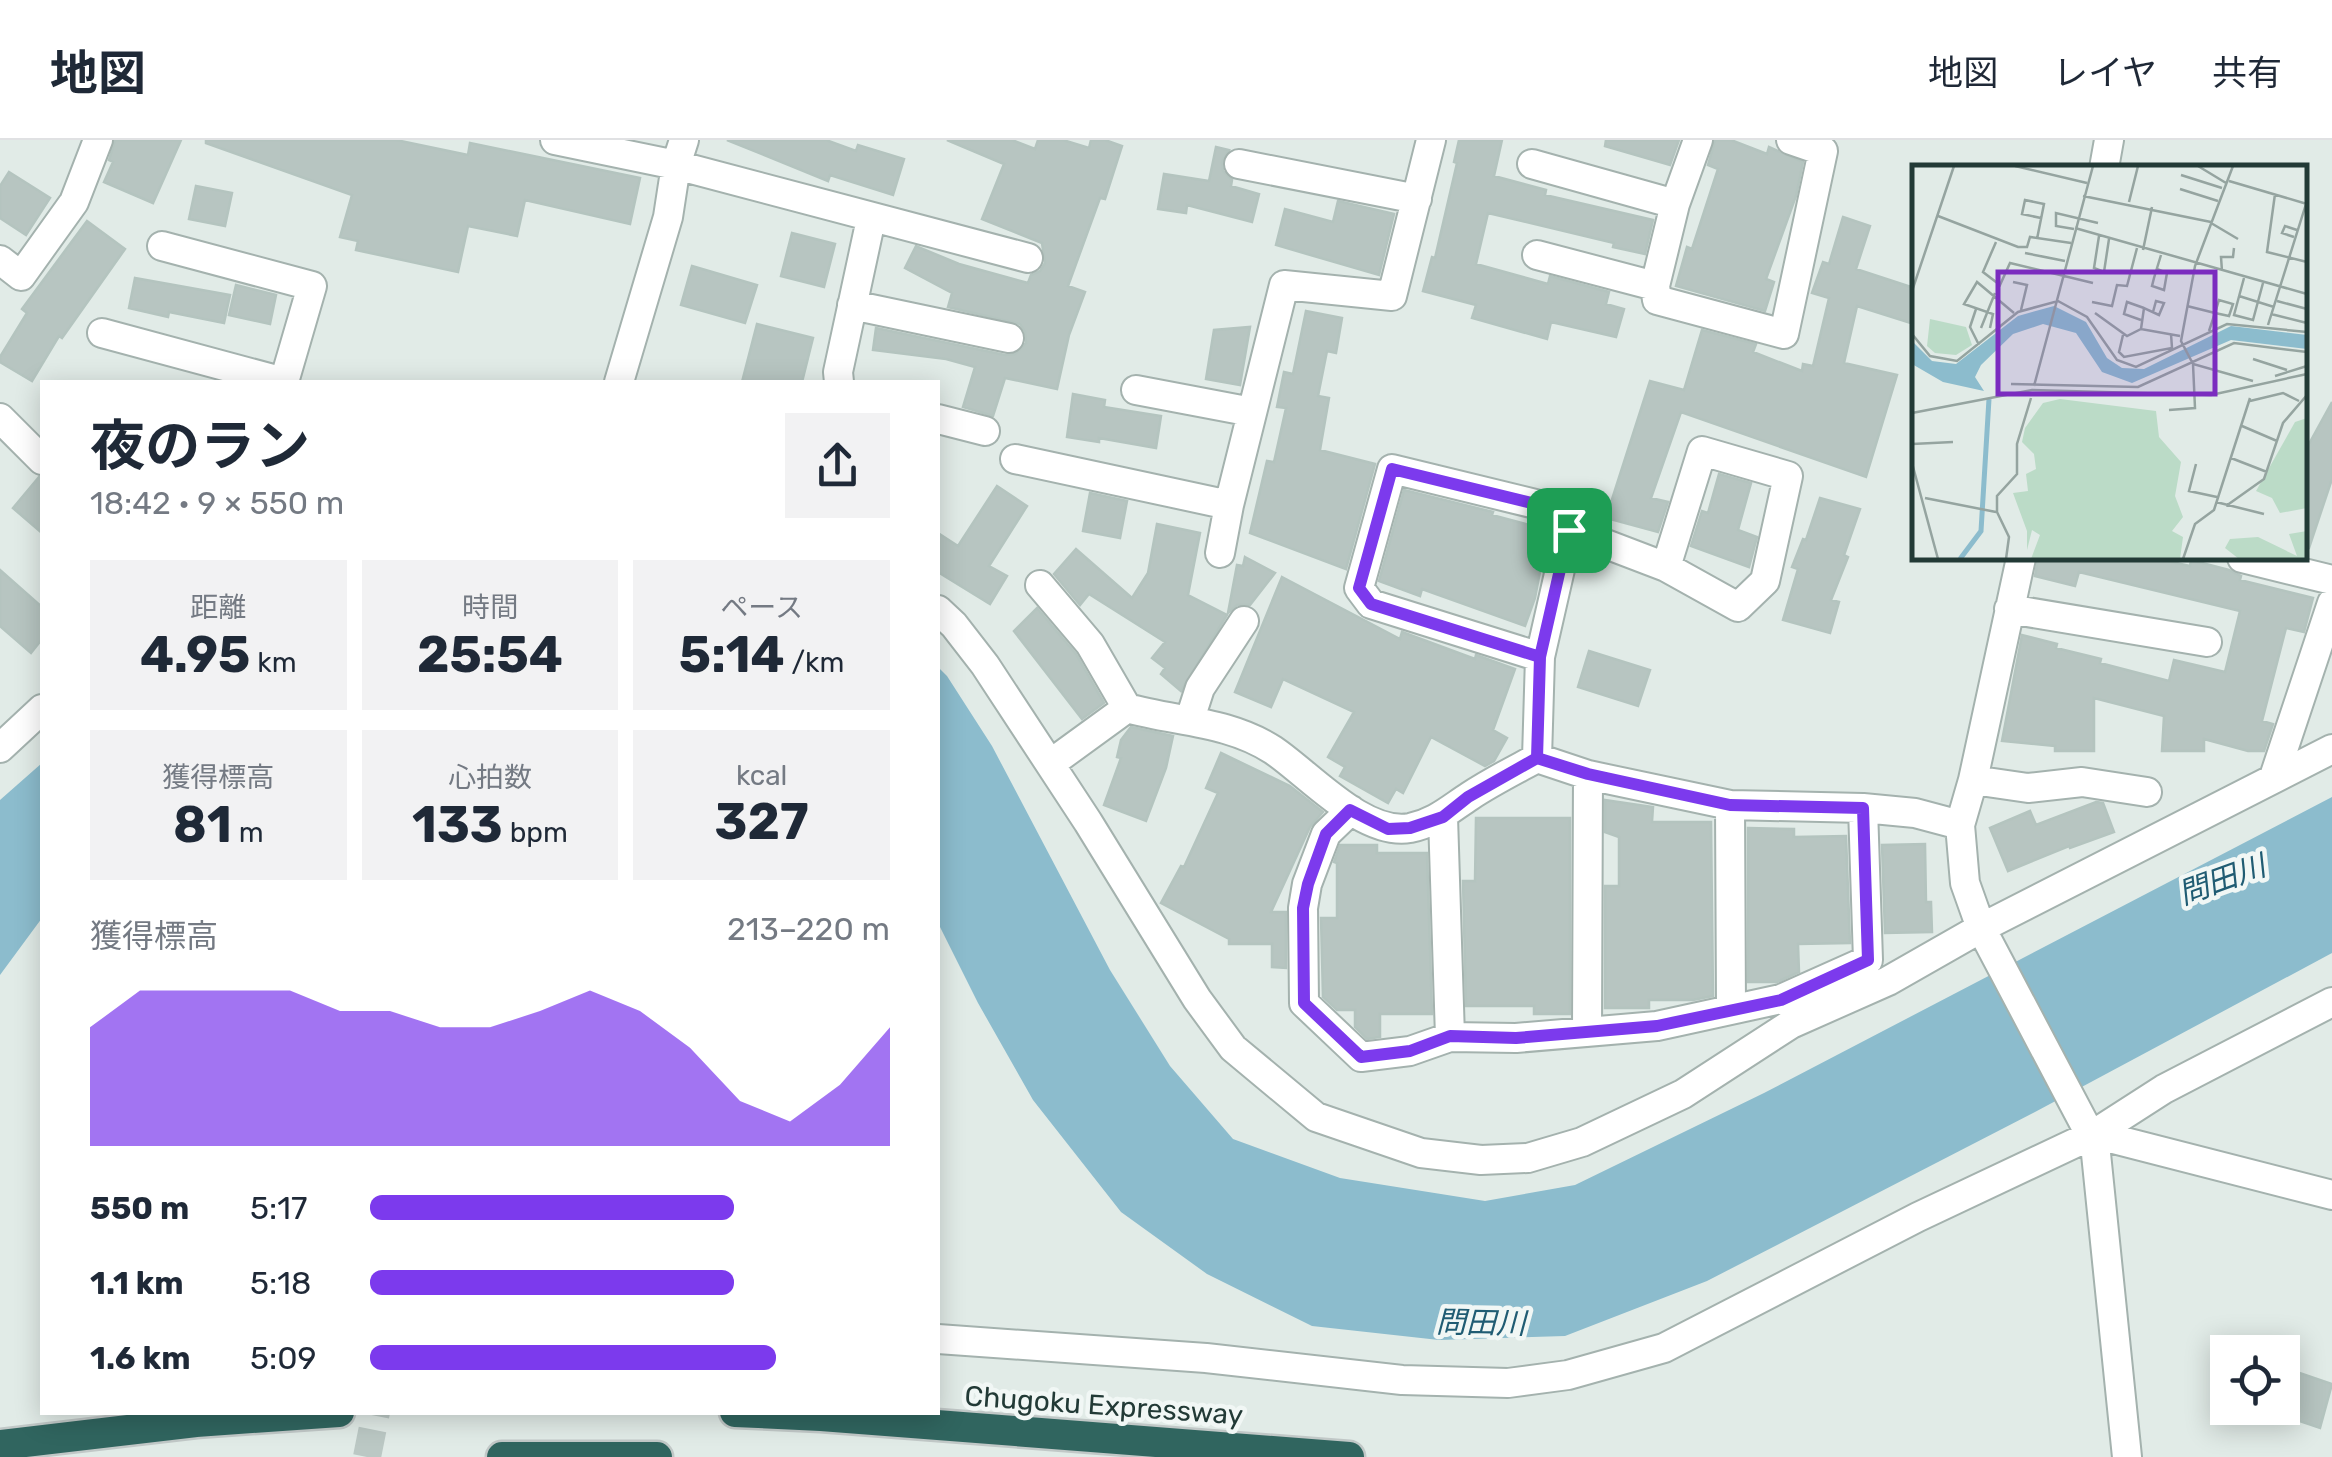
<!DOCTYPE html>
<html lang="ja">
<head>
<meta charset="utf-8">
<style>
	body { margin:0; font-family:Rubik,"Noto Sans JP",sans-serif; background:#f2f2f3; color:#1f2937; height:100vh; display:flex; flex-direction:column; font-size:38px; white-space:nowrap }
	* { box-sizing:border-box; margin:0 }
	p { font-size:32px; color:#747a83 }
	.icon { flex:none; width:55px; height:55px; fill:none; stroke:currentColor; stroke-width:2; stroke-linecap:round; stroke-linejoin:round }
	.map { position:relative; flex:1; overflow:hidden }
	.sheet { position:absolute; left:40px; top:240px; width:900px; height:1035px; display:flex; flex-direction:column; background:#fff; border-radius:0px; box-shadow:0 5px 25px #0003 }
	.sheet>* { flex:none }
	.controls { position:absolute; left:2210px; top:1195px; display:grid; gap:20px }
	.controls a { display:grid; place-items:center; width:90px; height:90px; border-radius:0px; background:#fff; box-shadow:0 5px 25px #0003; font-size:50px }
	.pin { position:absolute; display:grid; place-items:center; width:85px; height:85px; color:#fff; margin:-42px; border-radius:20px; box-shadow:0 5px 15px #0006 }
	.round { display:grid; place-items:center; flex:none; width:105px; height:105px; border-radius:0px; background:#f2f2f3 }
	.overview { display:flex; align-items:center; justify-content:space-between; height:170px; padding:0 50px }
	h1 { font-size:55px; font-weight:700; line-height:75px }
	.stats { display:grid; grid-template-columns:repeat(3,1fr); gap:15px; height:170px; padding:10px 50px }
	.stats div { display:grid; align-content:center; border-radius:0px; background:#f2f2f3; text-align:center }
	.stats b { font-size:50px; font-weight:700 }
	.stats small { font-size:28px; font-weight:400 }
	.stats p { font-size:28px }
	.chart { height:280px; padding:20px 50px }
	.chart p { display:flex; justify-content:space-between }
	.chart svg { width:100%; height:180px; margin-top:10px; fill:#7c3aed; opacity:.7 }
	ul { padding:0 50px; list-style:none; font-size:32px }
	li { display:grid; grid-template-columns:160px 120px 1fr; align-items:center; height:75px }
	li i { height:25px; border-radius:12px; background:#7c3aed }
	header { display:flex; align-items:center; gap:60px; box-sizing:border-box; height:140px; padding:0 50px; background:#fff; border-bottom:2px solid #e0e1e3 }
	header strong { font-size:48px }
	nav { display:flex; gap:55px; margin-inline-start:auto; font-size:35px }
	.map>svg:first-child { display:block }
	.water { fill:#8cbccd }
	.building { fill:#b7c5c1; stroke:#b4c4bf; stroke-width:2.5 }
	.lines { fill:none; stroke-linecap:round; stroke-linejoin:round }
	.street-tunnel { stroke:#bbc8c4; stroke-width:28; stroke-dasharray:28 14; stroke-linecap:butt }
	.street-casing { stroke:#a4b2ae; stroke-width:32 }
	.highway-casing { stroke:#c1c8c7; stroke-width:35 }
	.street { stroke:#fff; stroke-width:28 }
	.highway { stroke:#30655f; stroke-width:30 }
	.route-casing { stroke:#fff; stroke-width:20 }
	.route { stroke:#7c3aed; stroke-width:12 }
	.labels { text-anchor:middle; stroke-width:9; stroke-linejoin:round; paint-order:stroke }
	.street-label { font-size:28px; fill:#223a36; stroke:#f1f7f5 }
	.water-label { font-size:30px; font-style:italic; fill:#205c73; stroke:#f1f7f5 }
	.inset-river { fill:none; stroke:#8cbccd; stroke-width:5 }
	.inset-road { fill:none; stroke:#95a4a0; stroke-width:2.5 }
	.view { fill:#7b2cbf; fill-opacity:0.15; stroke:#7b2cbf; stroke-width:5 }
	.inset-edge { fill:none; stroke:#223a36; stroke-width:5 }
</style>
</head>
<body>
<header>
<strong>地図</strong>
<nav><a>地図</a><a>レイヤ</a><a>共有</a></nav>
</header>
<div class="map">
<svg width="2332" height="1317" viewBox="0 0 2332 1317">
	<rect width="100%" height="100%" fill="#e1ebe7"/>
	<path class="water" d="M938,527L947,536L992,606L1110,830L1170,926L1233,999L1340,1038L1485,1061L1575,1045L1764,953L2332,657V813L2035,972L1707,1141L1565,1196L1439,1200L1312,1186L1207,1134L1121,1072L1033,960L978,863L938,783Z
		M42,623V778L0,835V660Z"/>
	<path class="building" d="M115,0H181L153,63L104,42L113,22L109,20Z
		M206,0H396L468,15L470,3L640,38L630,84L525,60L517,96L468,86L458,132L356,110L358,101L340,97L352,55L206,3Z
		M727,0H826L856,11L858,5L904,19L893,55L830,35L828,41Z
		M947,0H1012L1035,9L1038,0H1063L1089,8L1091,0H1105L1122,6L1105,59L1100,58L1068,146L1085,152L1069,195L1057,249L1005,238L993,276L963,267L975,227L946,219L873,210L876,188L1005,215L1015,214L1026,203L1025,192L1020,184L948,167L952,153L905,128L916,106L959,124L1028,143L1031,135L1040,131L1045,123L1042,103L982,79L1004,24Z
		M1459,0H1502L1494,36L1546,50L1545,55L1653,80L1645,114L1613,107L1614,103L1488,73L1476,124L1548,144L1550,136L1609,152L1606,164L1624,169L1616,197L1551,182L1547,199L1472,178L1476,165L1423,151L1432,117L1435,118L1457,23L1454,22Z
		M1606,0H1679L1670,25L1605,6Z
		M1715,0H1731L1767,14L1769,7L1803,22L1796,56L1766,139L1774,142L1765,171L1676,146L1687,107L1692,109L1718,29L1708,25Z
		M1216,7L1229,10L1222,22L1223,31L1232,40L1231,46L1259,54L1252,82L1187,65L1186,73L1158,69L1164,34L1209,41Z
		M9,32L50,58L26,95L0,78V46Z
		M196,46L232,53L225,86L189,79Z
		M1338,61L1394,74L1379,135L1276,105L1285,69L1333,82Z
		M1843,77L1870,86L1856,129L1914,148V184L1857,166L1844,223L1897,235L1866,337L1681,272L1651,358L1668,362L1658,392L1606,378L1650,241L1684,250L1702,190L1756,204L1753,212L1802,231L1803,224L1813,226L1829,158L1812,153L1823,122L1829,124Z
		M87,81L125,109L62,198L59,196L32,241L0,222V217L27,173L22,169Z
		M792,93L835,104L824,147L781,136Z
		M692,126L757,145L745,183L681,165Z
		M135,138L230,155L224,183L169,172L168,177L129,168Z
		M236,145L276,155L270,184L229,175Z
		M1306,171L1342,178L1336,213L1327,211L1318,256L1329,258L1320,310L1375,324L1346,429L1250,393L1267,321L1274,322L1286,268L1277,267L1284,232L1293,234Z
		M757,184L813,198L802,242H742Z
		M1250,187L1240,245L1206,239L1214,190Z
		M1073,254L1105,260L1104,267L1161,276L1156,308L1099,298V302L1067,297Z
		M2332,262V339L2309,408H2304V313Z
		M1719,334L1751,343L1738,390L1757,397L1749,427L1691,406L1702,371L1708,373Z
		M39,337H42V393L13,368Z
		M997,346L1027,366L989,426L1007,436L990,464L938,432V393L958,406Z
		M1404,350L1493,372L1492,375L1548,390L1535,458L1525,486L1422,449L1420,456L1379,441Z
		M1090,353L1127,361L1120,398L1083,391Z
		M1820,358L1860,369L1844,415L1848,417L1831,460L1839,462L1830,493L1783,480L1798,429L1792,427L1803,399L1806,400Z
		M1157,384L1200,393L1188,455L1227,475L1181,551L1161,534L1165,528L1152,518L1165,502L1089,454L1080,465L1054,434L1076,409L1132,458L1148,433Z
		M1245,417L1275,433L1250,465H1237L1228,473L1237,425L1243,426Z
		M2038,418H2154L2190,426L2191,420L2229,430L2241,436L2240,440L2313,458L2304,492L2286,488L2262,581L2273,584L2264,611H2248L2204,599V611H2162L2164,576L2094,558V611H2055V606L2002,601L2022,495L2057,504L2056,508L2101,519L2100,523L2169,541L2174,520L2225,532L2240,471L2079,432L2075,446L2035,436Z
		M0,430L42,467V499L31,513L0,486Z
		M1282,437L1400,499L1402,492L1475,519L1476,515L1515,529L1493,590L1507,598L1494,621L1485,626L1431,597L1403,653L1396,649L1388,663L1340,636L1345,627L1328,617L1354,572L1283,539L1271,567L1235,552Z
		M1037,468L1076,514L1104,563L1082,579L1014,491Z
		M1589,511L1650,530L1638,566L1578,547Z
		M1131,587L1173,596L1166,628L1146,681L1104,665L1121,618L1117,617L1121,600Z
		M1221,613L1290,646L1323,672L1310,687L1271,772H1286V828L1272,827V804H1229V799L1161,763L1181,726L1184,727L1218,653L1206,648Z
		M1605,660L1653,667L1652,682H1711L1713,856L1693,860H1649V868H1605V746H1619V697L1605,692Z
		M2096,662L2103,663L2114,692L2070,708L2069,706L2008,731L1990,688L2030,671L2036,685Z
		M1476,678H1570V874H1534V866H1466L1463,741H1475Z
		M1748,688L1794,689V697L1846,696L1850,803L1798,804L1799,832L1777,842H1748Z
		M1925,704L1926,762H1931L1932,792L1885,793L1882,705Z
		M1340,705H1377V713H1427L1432,874H1380V897L1367,899L1355,887V870H1337L1323,857L1321,778H1337V723L1334,722Z
		M2282,1227L2332,1244L2320,1288L2282,1275Z"/>
	<g class="lines">
		<path class="street-tunnel" d="M367,1317L376,1272"/>
		<g class="street-casing">
			<path id="street" d="M555,0L676,25L1028,118
				M1698,0L1675,64L1655,146L1657,160L1784,194L1823,11L1791,0
				M1239,24L1417,59
				M1532,24L1675,64
				M2104,28L2109,0
				M162,106L312,146L284,242
				M1537,115L1655,146
				M0,120L21,136L74,62L98,0
				M852,165L1009,198
				M102,193L284,242
				M619,242L668,77L676,25L684,0
				M839,242L838,232L871,79
				M1136,250L1252,272
				M0,278L42,320
				M938,279L985,291
				M1015,319L1229,365L1284,145L1392,156L1431,0
				M1220,413L1229,365
				M2021,418L1973,640L1960,685L1965,743L1981,788L2085,985L2094,994L2332,1055
				M2242,418L2332,440
				M1040,445L1090,504L1127,568C1177,582 1228,581 1273,610C1310,635 1363,696 1410,688C1435,683 1450,669 1470,656C1491,642 1515,630 1537,618L1588,635L1730,665L1863,668L1915,673L1960,685
				M2009,469L2207,502
				M938,470L954,485L985,525L1088,682L1197,859L1233,908L1316,977L1421,1013L1481,1020L1528,1018L1582,1002L1683,954L1791,884L1888,841L1981,788L2332,609
				M1540,517L1371,464L1359,448L1392,329L1556,369L1569,390
				M1190,579L1200,548L1244,481
				M0,608L42,569
				M1537,618L1540,517L1569,390L1666,427L1738,467L1765,441L1788,336L1702,311L1666,427
				M1050,624L1127,568
				M2274,637L2332,463
				M1973,640L2028,648L2082,642L2147,652
				M1730,665L1731,869
				M1351,670L1326,694L1307,744L1303,768L1304,863L1361,917L1410,911L1450,897L1516,898L1657,886L1781,859L1868,820L1863,668
				M1443,677L1450,897
				M1587,892L1588,635
				M2094,994L2127,1317
				M938,1199L1206,1218L1402,1240L1508,1243L1568,1235L1664,1208L1918,1077L2094,994L2164,949L2332,862"/>
		</g>
		<g class="highway-casing">
			<path id="highway" d="M735,1272L821,1276L1349,1317
				M0,1305L196,1282L339,1272
				M502,1317H657"/>
		</g>
		<use href="#street" class="street"/>
		<use href="#highway" class="highway"/>
	</g>
	<g class="lines">
		<g class="route-casing">
			<path id="route" d="M1569,390L1540,517L1537,618L1468,657L1443,677L1410,688L1388,689L1350,670L1326,694L1308,744L1303,768L1304,863L1361,917L1410,911L1450,896L1516,898L1657,886L1781,860L1868,820L1863,668L1730,665L1588,634L1537,618L1540,517L1371,464L1359,448L1392,329L1556,369L1569,390"/>
		</g>
		<use href="#route" class="route"/>
	</g>
	<g class="labels">
		<g class="street-label">
			<text transform="translate(1104 1265) rotate(4)" y="10">Chugoku Expressway</text>
		</g>
		<g class="water-label">
			<text transform="translate(2222 740) rotate(-20)" y="10">問田川</text>
			<text transform="translate(1481 1183) rotate(1)" y="10">問田川</text>
		</g>
	</g>
	<g transform="translate(1912 25)">
		<rect width="395" height="395" fill="#e1ebe7"/>
		<path d="M18,154L54,162L60,180L44,190L23,188L15,181ZM148,234L244,246L247,272L269,297L263,331L271,352L260,366L271,372L268,394H119L128,370L120,365L115,385V366L101,328L116,326L114,309L124,304L122,289L110,277L113,263L131,238ZM395,253V343L368,348L360,333L344,326L383,257ZM395,366V394H327L313,383L318,374L346,372L385,391L377,369Z" fill="#bbdbc7"/>
		<path d="M142,141L174,157L195,193L210,203L232,204L319,161L395,170V184L319,175L220,218L190,207L164,168L131,159L101,169L69,200L63,212L72,226L31,217L0,199V176L20,196L44,199L106,151Z" fill="#8cbccd"/>
		<path class="inset-river" d="M48,394L69,366L77,234"/>
		<path class="inset-road" d="M103,1L175,18M286,1L314,18M321,1L283,101L269,176L281,199L341,216M269,10L310,23M317,16L395,39M268,24L306,36M363,29L355,87L395,97M171,31L299,57M217,37L226,1M26,51L106,82H115L118,72L159,78M299,58L326,74M163,63L395,129M162,64L144,61V48L186,58M187,71L182,103L192,107L197,74M382,72L370,68L373,61L385,65M125,74L132,39L113,35L110,49L129,53M84,77L71,107L88,120L98,98L181,118M231,85L240,42M113,88L153,96M245,104L255,108L252,125L240,121L242,113L249,90M310,106L309,92H321L322,83M332,113L322,150L341,155L351,118M101,117L115,120L109,145M0,126L42,1M327,131L362,142M365,136L395,144M180,137L200,141L205,120L215,121L225,83M275,141L303,148L317,151L321,139L307,135L303,148L297,166M64,144L58,162L67,180M183,148L215,171L229,164L268,171M359,149L395,158M229,155L212,149L215,137L232,143M356,160L394,39M69,163L83,128M78,163L81,149L52,139L65,117L102,148M229,164L232,143L247,150L252,138L244,136L241,147M0,169L18,191L45,196L106,147L146,136L175,152L205,195L224,202L315,159L395,167M211,170L207,187L212,192L260,183L259,169M341,194L375,205M363,211L395,201M99,219L226,222L322,178L395,187M122,221L181,1M338,236L371,228L387,236M257,245L283,243L281,199M0,248L120,225L299,230L395,209M330,261L365,276M0,279L41,277M319,293L355,307M0,298L26,394M284,299L277,326L305,332M13,333L84,347M304,337L352,349M314,341L352,314L371,258L395,230M94,394L97,372L85,347V331L105,309V279L119,233M271,394L283,359L302,345L338,233"/>
		<path class="view" d="M86,107H303V229H86Z"/>
		<rect width="395" height="395" class="inset-edge"/>
	</g>
</svg>
<div class="controls">
<a><svg class="icon" aria-label="locate" viewBox="0 0 24 24"><circle cx="12" cy="12" r="6"/><path d="M12 2v4M12 18v4M2 12h4M18 12h4"/></svg></a>
</div>
<div class="pin" style="left:1569px;top:390px;background:#1e9e55"><svg class="icon" aria-label="arrive" viewBox="0 0 24 24"><path d="M6 21V4h12l-3 4 3 4H6"/></svg></div>
<section class="sheet">
<div class="overview"><div><h1>夜のラン</h1><p>18:42 · 9 × 550 m</p></div><a class="round"><svg class="icon" aria-label="share" viewBox="0 0 24 24"><path d="M12 15V3M7 8l5-5 5 5M5 13v7h14v-7"/></svg></a></div>
<div class="stats">
<div><p>距離</p><b>4.95<small> km</small></b></div>
<div><p>時間</p><b>25:54</b></div>
<div><p>ペース</p><b>5:14<small> /km</small></b></div>
</div>
<div class="stats">
<div><p>獲得標高</p><b>81<small> m</small></b></div>
<div><p>心拍数</p><b>133<small> bpm</small></b></div>
<div><p>kcal</p><b>327</b></div>
</div>
<div class="chart"><p><span>獲得標高</span>213–220 m</p>
<svg viewBox="0 0 160 44" preserveAspectRatio="none"><path d="M0 44V15L10 6L20 6L30 6L40 6L50 11L60 11L70 15L80 15L90 11L100 6L110 11L120 20L130 33L140 38L150 29L160 15V44z"/></svg>
</div>
<ul>
<li><b>550 m</b>5:17<i style="width:70%"></i></li>
<li><b>1.1 km</b>5:18<i style="width:70%"></i></li>
<li><b>1.6 km</b>5:09<i style="width:78%"></i></li>
</ul>
</section>
</div>
</body>
</html>
